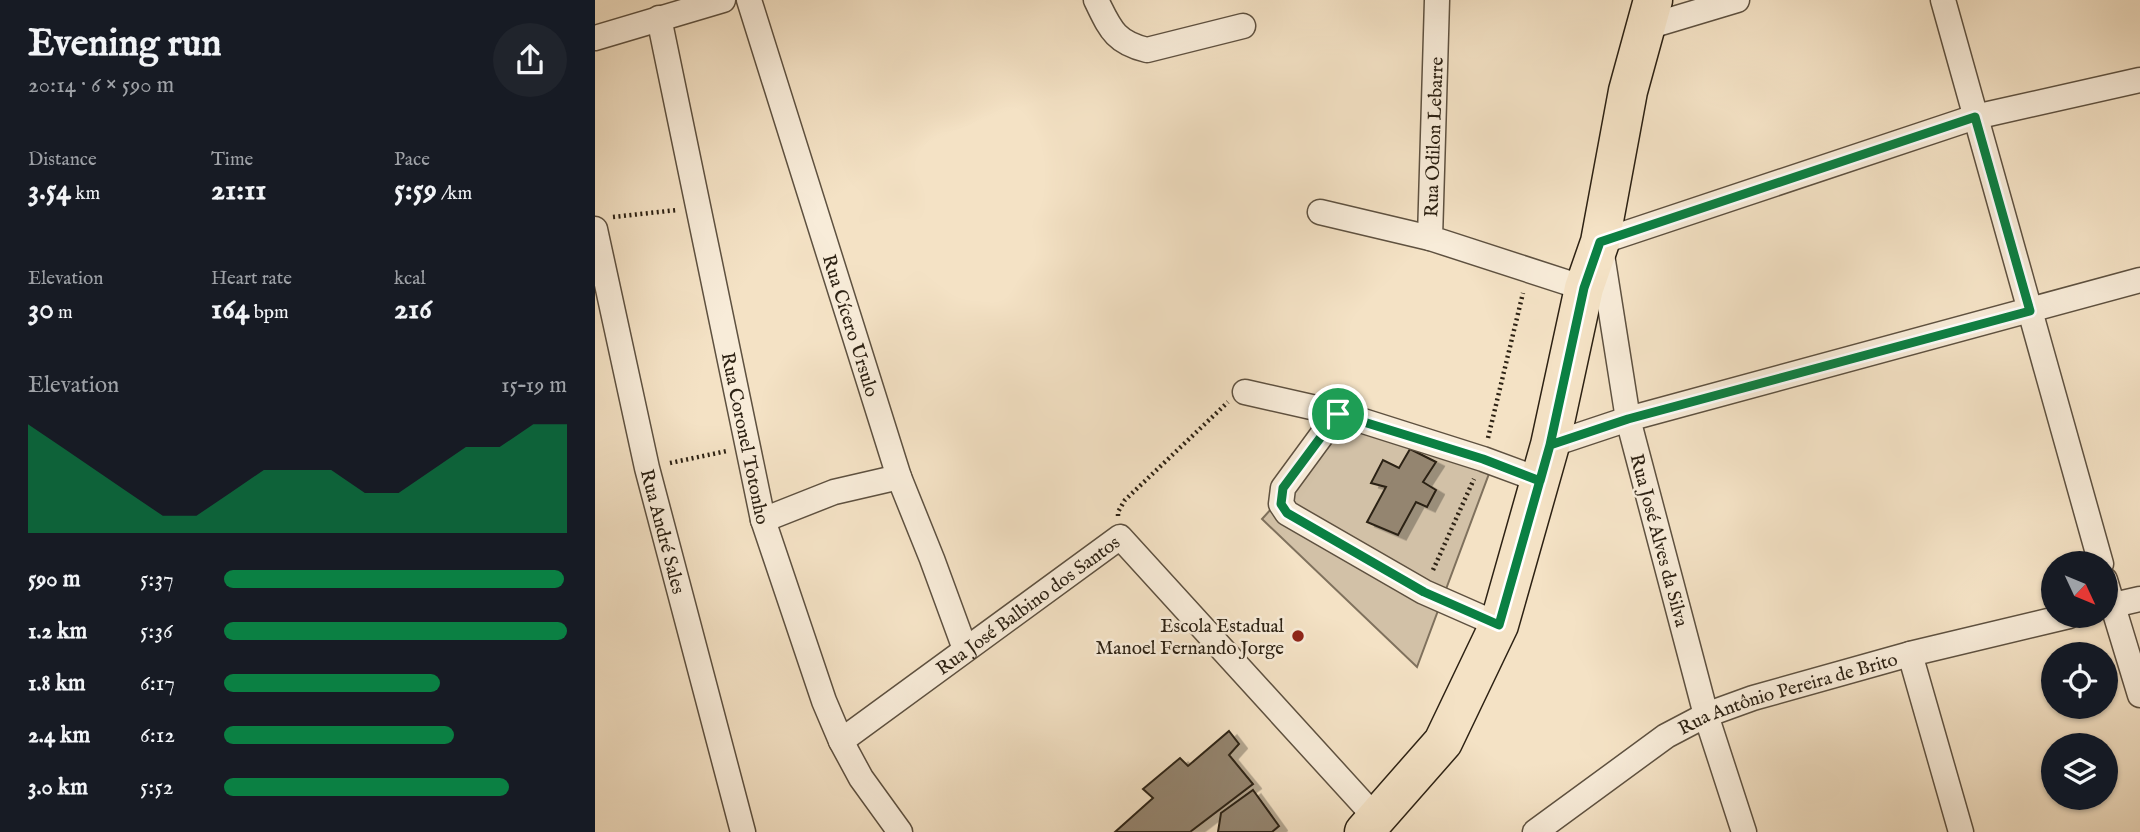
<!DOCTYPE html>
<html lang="en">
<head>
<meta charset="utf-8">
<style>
	body { margin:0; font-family:"IM FELL English",serif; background:#20242c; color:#f1f3f6; height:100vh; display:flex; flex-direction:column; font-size:26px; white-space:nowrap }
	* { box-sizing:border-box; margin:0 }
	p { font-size:23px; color:#9ea1a6 }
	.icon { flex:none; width:38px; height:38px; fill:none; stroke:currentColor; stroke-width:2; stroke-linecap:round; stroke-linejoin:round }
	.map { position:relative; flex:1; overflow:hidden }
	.drawer { display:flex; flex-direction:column; background:#171b24; width:595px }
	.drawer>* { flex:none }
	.needle { width:46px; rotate:134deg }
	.buttons { position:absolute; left:1446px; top:551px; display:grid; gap:14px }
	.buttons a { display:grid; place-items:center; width:77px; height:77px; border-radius:50%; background:#171b24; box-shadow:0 2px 5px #0004; font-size:35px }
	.pin { position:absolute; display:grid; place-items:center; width:60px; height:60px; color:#fff; margin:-30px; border:4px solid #fff; border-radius:50%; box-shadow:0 2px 7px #0007 }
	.round { display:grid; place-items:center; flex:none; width:74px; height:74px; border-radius:37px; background:#20242c }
	.overview { display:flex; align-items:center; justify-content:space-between; height:119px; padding:0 28px }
	h1 { font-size:38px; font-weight:800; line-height:52px }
	.figures { display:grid; grid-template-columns:repeat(3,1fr); gap:10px; height:119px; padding:7px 28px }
	.figures div { display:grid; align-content:center }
	.figures b { font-size:30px; font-weight:800 }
	.figures small { font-size:19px; font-weight:400 }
	.figures p { font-size:19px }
	.chart { height:196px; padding:14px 28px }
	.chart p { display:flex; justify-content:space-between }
	.chart svg { width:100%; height:126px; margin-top:7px; fill:#0b8043; opacity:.7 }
	ul { padding:0 28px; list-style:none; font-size:23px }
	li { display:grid; grid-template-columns:112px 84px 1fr; align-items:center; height:52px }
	li i { height:18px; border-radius:9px; background:#0b8043 }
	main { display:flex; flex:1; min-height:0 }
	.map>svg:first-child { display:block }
	.green { fill:#d2c1a7; stroke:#7f715d; stroke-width:2 }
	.building { fill:#948570; stroke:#2c2113; stroke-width:2; filter:url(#shadow) }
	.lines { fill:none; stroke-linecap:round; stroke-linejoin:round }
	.minor-casing { stroke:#5e5140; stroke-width:27 }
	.primary-casing { stroke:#2c2113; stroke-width:41 }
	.path { stroke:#2c2113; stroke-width:4.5; stroke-dasharray:2 3.5; stroke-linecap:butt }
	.minor { stroke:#f8ecd9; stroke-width:24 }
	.primary { stroke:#f4e2c5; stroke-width:38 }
	.route-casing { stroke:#fff; stroke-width:14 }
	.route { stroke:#0b8043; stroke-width:9 }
	.poi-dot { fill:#8f2418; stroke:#f8ecd9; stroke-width:2.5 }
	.labels { text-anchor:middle; stroke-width:5; stroke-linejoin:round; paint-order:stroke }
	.street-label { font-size:19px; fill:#2c2113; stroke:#f8ecd9 }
	.poi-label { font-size:19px; fill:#2c2113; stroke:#f8ecd9; text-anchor:end }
</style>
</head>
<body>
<main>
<section class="drawer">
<div class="overview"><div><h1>Evening run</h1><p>20:14 · 6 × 590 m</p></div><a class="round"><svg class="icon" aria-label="share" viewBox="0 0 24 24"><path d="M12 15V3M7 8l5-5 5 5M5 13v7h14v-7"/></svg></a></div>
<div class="figures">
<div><p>Distance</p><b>3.54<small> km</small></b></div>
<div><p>Time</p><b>21:11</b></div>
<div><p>Pace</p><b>5:59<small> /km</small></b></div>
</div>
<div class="figures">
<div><p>Elevation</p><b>30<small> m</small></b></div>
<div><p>Heart rate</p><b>164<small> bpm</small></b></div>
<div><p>kcal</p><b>216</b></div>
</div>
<div class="chart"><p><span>Elevation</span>15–19 m</p>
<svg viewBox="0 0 160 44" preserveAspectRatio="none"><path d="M0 44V6L10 14L20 22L30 30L40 38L50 38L60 30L70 22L80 22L90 22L100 30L110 30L120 22L130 14L140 14L150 6L160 6V44z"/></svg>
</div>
<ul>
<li><b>590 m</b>5:37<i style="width:99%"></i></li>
<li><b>1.2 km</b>5:36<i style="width:100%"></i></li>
<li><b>1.8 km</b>6:17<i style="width:63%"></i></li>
<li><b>2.4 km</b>6:12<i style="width:67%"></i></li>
<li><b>3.0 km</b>5:52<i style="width:83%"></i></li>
</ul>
</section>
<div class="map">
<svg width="1545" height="832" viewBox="0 0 1545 832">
	<defs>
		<filter id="shadow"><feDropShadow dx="8" dy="4.5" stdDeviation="0" flood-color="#0004"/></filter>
	</defs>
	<rect width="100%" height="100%" fill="#f4e2c5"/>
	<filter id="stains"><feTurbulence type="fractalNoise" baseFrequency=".00286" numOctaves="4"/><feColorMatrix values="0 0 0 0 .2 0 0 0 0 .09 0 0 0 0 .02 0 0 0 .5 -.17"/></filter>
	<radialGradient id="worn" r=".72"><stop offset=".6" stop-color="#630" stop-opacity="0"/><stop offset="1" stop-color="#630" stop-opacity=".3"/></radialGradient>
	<path class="green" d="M758,419L895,471L822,667L667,519Z"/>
	<path class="building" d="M815,449L841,462L828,482L841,490L832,507L821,502L803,535L772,522L791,487L776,483L788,460L804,468Z
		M634,731L644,744L634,755L658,784L595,832H520L558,798L548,789L585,758L593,766Z
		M658,790L684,826L677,832H623L626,813Z"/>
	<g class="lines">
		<g class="minor-casing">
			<g id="minor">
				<path id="s1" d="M154,0L304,477L337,559L370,649"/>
				<path d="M501,0C515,28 519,42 552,50L648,26"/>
				<path d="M842,0L835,238L989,288"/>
				<path d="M1348,0L1506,564"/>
				<path id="s2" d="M64,18L168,520L229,701L246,741L266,778L305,832"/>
				<path d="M1052,27L1142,0"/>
				<path d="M0,38L128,0"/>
				<path d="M725,212L835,238"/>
				<path id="s3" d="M0,229L52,468L148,832"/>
				<path d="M650,392L743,413L888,459L945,480"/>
				<path d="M743,413L688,488L686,504L692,513L829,592L904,625"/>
				<path d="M955,445L1033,419L1545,280"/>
				<path d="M168,520L239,492L304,477"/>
				<path d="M1510,580L1545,695"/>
				<path d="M1510,607L1545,599"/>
				<path d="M1315,654L1366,832"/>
				<path id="s4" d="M246,741L525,537L782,819"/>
				<path id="s5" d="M940,832L1071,736L1111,715L1158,698L1315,654L1474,616"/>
				<path d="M1149,832L1111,715L1033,419L1005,242L1380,117L1545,80"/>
			</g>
		</g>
		<g class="primary-casing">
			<path id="primary" d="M769,832L848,742L904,625L955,445L989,288L1005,242L1033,91L1058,0"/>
		</g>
		<path class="path" d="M18,217L82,210
			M893,438L928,293
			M75,463L132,451
			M523,516V512L530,500L633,402
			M838,570L879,479"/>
		<use href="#minor" class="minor"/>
		<use href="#primary" class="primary"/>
	</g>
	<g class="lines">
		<g class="route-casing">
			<path id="route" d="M743,414L688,488L686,504L692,513L829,592L904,625L955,445L989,288L1005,242L1380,117L1435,311L1033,419L955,445L945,481L888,459L743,414"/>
		</g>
		<use href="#route" class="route"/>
	</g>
	<circle class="poi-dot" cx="703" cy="636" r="7"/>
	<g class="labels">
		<g class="street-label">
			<text transform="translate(838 137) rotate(-88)" y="7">Rua Odilon Lebarre</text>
			<text dy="7" stroke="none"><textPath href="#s1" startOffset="341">Rua Cícero Ursulo</textPath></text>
			<text dy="7" stroke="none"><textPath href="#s2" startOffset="429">Rua Coronel Totonho</textPath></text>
			<text dy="7" stroke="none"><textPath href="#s3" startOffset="310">Rua André Sales</textPath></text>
			<text transform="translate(1065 540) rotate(75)" y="7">Rua José Alves da Silva</text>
			<text dy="7" stroke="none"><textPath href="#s4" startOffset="231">Rua José Balbino dos Santos</textPath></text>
			<text dy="7" stroke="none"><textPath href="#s5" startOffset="292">Rua Antônio Pereira de Brito</textPath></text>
		</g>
		<g class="poi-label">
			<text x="689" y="632">Escola Estadual<tspan x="689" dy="22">Manoel Fernando Jorge</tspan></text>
		</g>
	</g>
	<rect width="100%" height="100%" filter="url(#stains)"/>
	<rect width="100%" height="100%" fill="url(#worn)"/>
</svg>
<div class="buttons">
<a><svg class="needle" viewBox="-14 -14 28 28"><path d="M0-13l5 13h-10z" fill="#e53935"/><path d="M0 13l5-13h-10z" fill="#9ea1a6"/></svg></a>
<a><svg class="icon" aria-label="locate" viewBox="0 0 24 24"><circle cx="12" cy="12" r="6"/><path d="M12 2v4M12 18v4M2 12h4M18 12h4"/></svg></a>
<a><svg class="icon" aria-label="layers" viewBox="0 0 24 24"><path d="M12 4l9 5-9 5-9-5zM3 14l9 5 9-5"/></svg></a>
</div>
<div class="pin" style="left:743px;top:414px;background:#1e9e55"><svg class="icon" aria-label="arrive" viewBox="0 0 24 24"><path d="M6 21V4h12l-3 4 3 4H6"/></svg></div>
</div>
</main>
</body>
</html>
